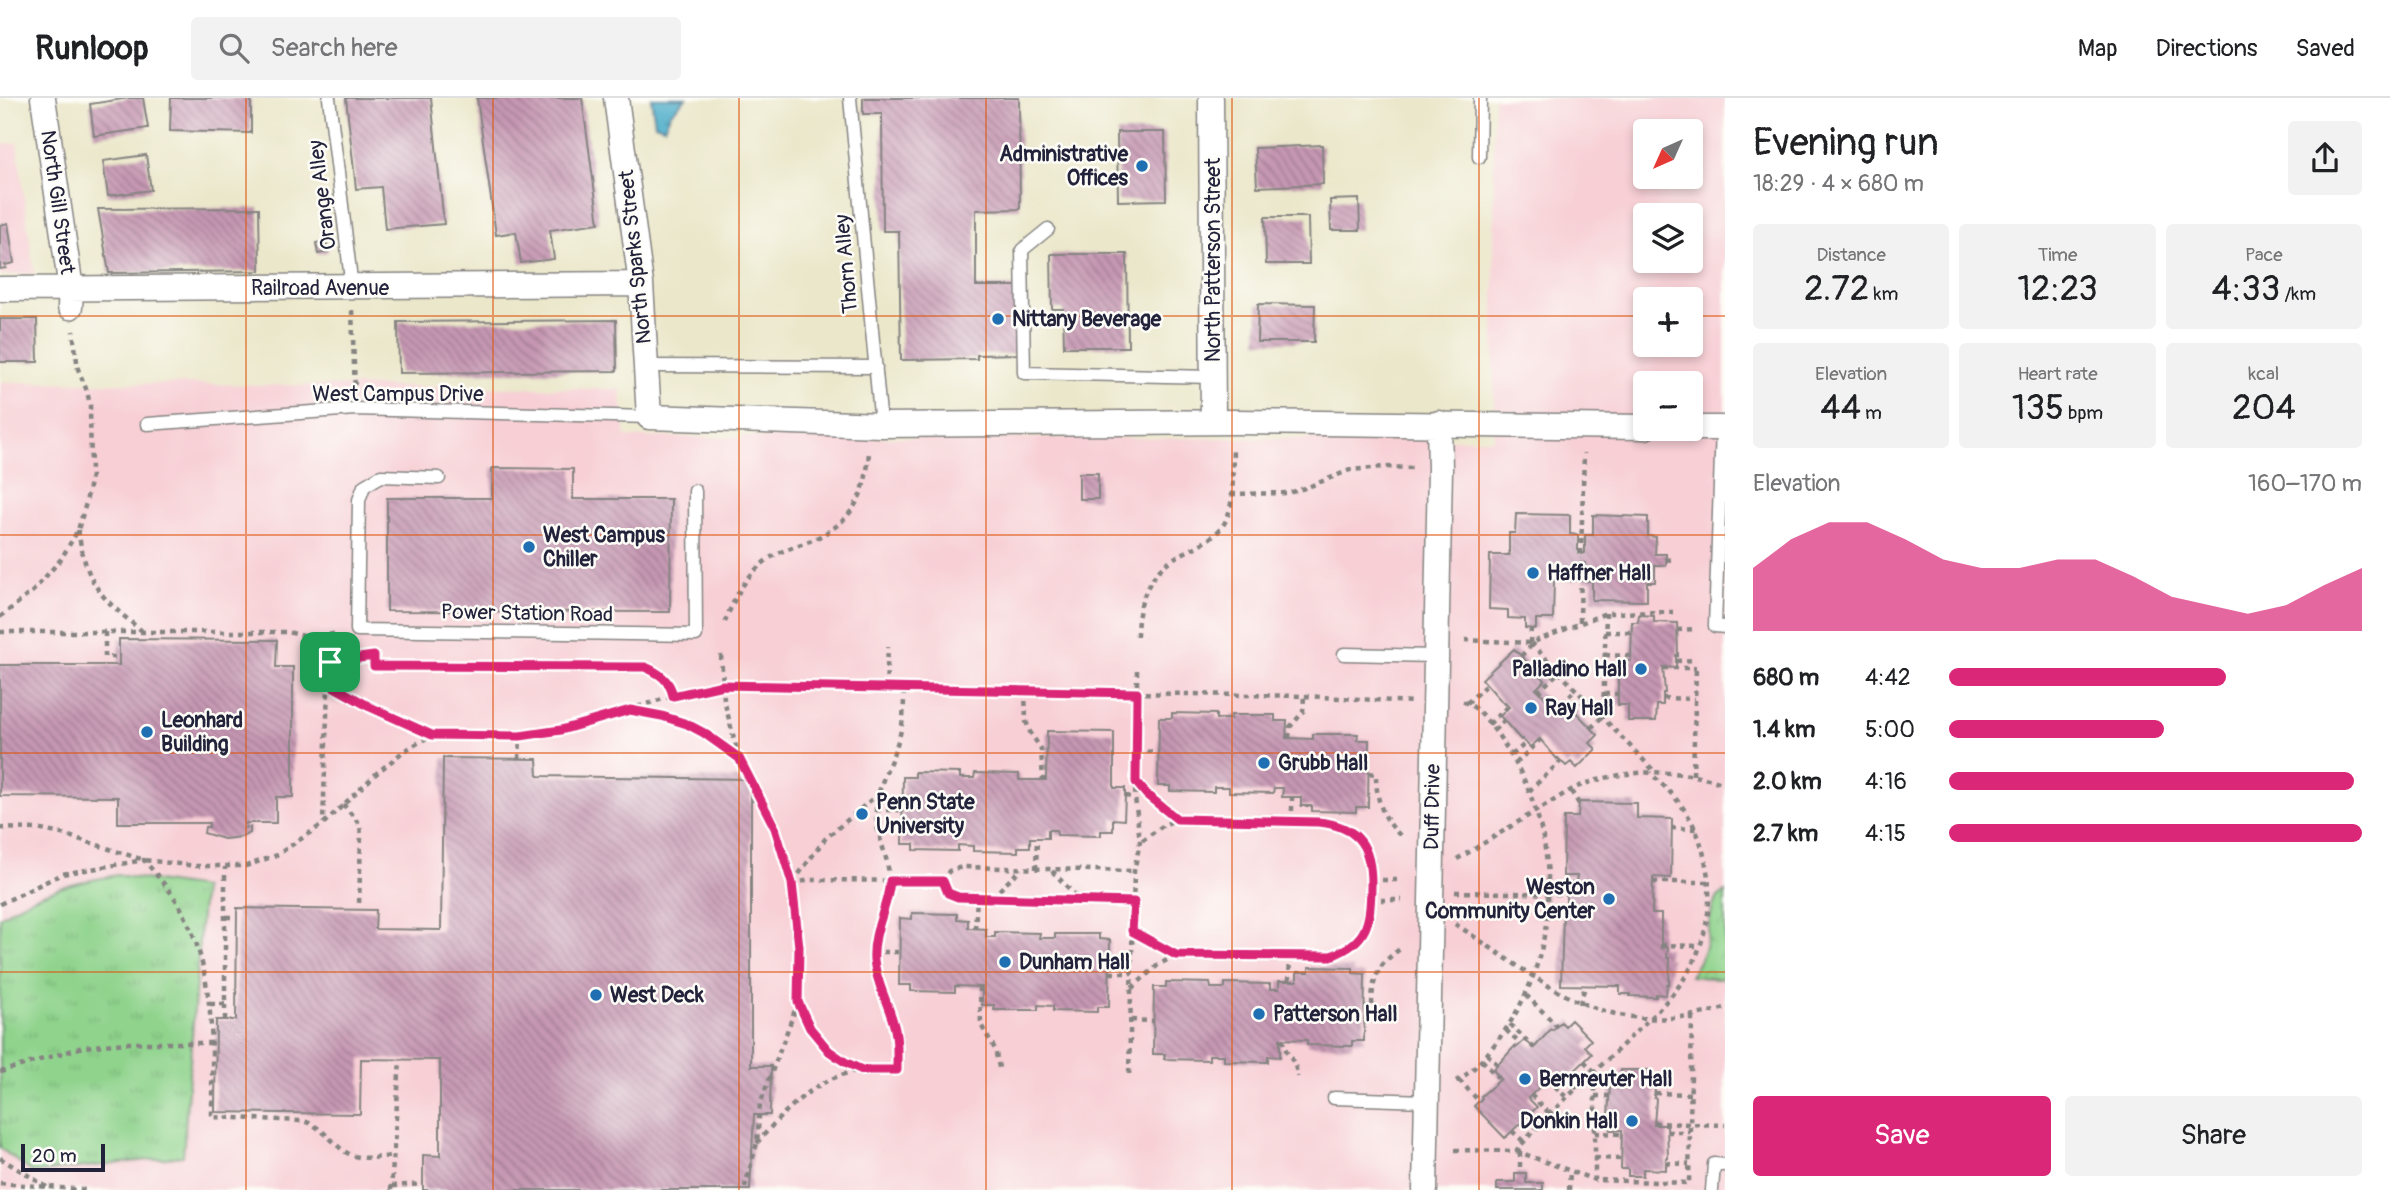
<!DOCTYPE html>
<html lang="en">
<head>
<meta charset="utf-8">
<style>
	body { margin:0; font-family:Pangolin,sans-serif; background:#f2f2f2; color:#202124; height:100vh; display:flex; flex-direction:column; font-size:26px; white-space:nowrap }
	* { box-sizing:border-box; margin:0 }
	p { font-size:23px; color:#757577 }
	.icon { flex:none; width:38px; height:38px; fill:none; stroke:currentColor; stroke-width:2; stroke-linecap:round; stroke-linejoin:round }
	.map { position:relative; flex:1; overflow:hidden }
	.details { display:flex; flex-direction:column; background:#fff; width:665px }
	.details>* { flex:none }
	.needle { width:46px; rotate:225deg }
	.tools { position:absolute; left:1633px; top:21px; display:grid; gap:14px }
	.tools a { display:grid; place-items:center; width:70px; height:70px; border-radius:7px; background:#fff; box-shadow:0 4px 10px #0003; font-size:35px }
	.scale { position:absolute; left:21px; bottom:18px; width:84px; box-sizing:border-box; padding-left:7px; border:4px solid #22223b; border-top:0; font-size:19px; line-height:24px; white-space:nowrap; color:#22223b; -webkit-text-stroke:5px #fdfcf7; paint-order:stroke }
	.pin { position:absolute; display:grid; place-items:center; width:60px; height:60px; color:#fff; margin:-30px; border-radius:14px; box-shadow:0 4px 10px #0006 }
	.round { display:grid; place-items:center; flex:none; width:74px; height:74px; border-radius:7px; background:#f2f2f2 }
	.summary { display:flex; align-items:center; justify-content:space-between; height:119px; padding:0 28px }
	h1 { font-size:38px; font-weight:600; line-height:52px }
	.metrics { display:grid; grid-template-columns:repeat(3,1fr); gap:10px; height:119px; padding:7px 28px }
	.metrics div { display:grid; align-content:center; border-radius:7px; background:#f2f2f2; text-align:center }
	.metrics b { font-size:35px; font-weight:600 }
	.metrics small { font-size:19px; font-weight:400 }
	.metrics p { font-size:19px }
	.chart { height:196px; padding:14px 28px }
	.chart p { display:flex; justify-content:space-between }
	.chart svg { width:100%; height:126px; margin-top:7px; fill:#db2777; opacity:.7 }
	.action { display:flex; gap:14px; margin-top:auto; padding:14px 28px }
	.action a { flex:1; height:80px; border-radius:7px; background:#db2777; color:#fff; font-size:28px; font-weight:600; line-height:80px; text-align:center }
	.action a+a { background:#f2f2f2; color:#202124 }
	ul { padding:0 28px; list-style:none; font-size:23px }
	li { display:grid; grid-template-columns:112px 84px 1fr; align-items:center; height:52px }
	li i { height:18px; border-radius:9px; background:#db2777 }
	header { display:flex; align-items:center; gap:42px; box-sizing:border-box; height:98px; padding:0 35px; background:#fff; border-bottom:2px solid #e0e0e0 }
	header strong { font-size:33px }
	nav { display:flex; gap:38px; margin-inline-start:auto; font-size:24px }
	.search { width:490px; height:63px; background:#f2f2f2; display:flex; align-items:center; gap:18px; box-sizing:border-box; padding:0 24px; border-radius:7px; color:#757577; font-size:26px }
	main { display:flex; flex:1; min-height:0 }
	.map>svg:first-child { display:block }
	.built { fill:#f7cfd5; fill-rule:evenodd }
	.grass { fill:url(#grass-tufts); stroke:#587a64; stroke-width:2 }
	.park { fill:url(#park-crowns); stroke:#587a64; stroke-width:2 }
	.water { fill:url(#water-ripples); stroke:#366682; stroke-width:2 }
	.building { fill:url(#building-back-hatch) }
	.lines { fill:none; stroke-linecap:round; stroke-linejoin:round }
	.service-casing { stroke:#868482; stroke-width:15 }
	.minor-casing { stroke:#868482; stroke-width:27 }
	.path { stroke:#868482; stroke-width:4.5; stroke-dasharray:5 5; stroke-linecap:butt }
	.service { stroke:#fff; stroke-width:12 }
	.minor { stroke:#fff; stroke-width:24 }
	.route-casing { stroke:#fff; stroke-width:14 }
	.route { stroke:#db2777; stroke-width:9 }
	.grid { fill:none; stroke:#de560e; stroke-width:2; stroke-opacity:0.55 }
	.poi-dot { fill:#1f6fb2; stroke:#fdfcf7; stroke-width:2.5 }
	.labels { text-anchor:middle; stroke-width:5; stroke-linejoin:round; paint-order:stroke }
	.poi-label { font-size:21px; font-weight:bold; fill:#22223b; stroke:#fdfcf7; text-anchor:start }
	.street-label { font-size:21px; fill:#22223b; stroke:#fdfcf7 }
</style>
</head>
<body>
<header>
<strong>Runloop</strong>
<div class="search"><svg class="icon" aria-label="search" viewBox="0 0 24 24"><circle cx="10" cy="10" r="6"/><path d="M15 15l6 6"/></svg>Search here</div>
<nav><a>Map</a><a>Directions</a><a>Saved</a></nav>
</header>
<main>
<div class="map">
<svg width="1725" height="1092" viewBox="0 0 1725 1092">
	<defs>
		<pattern id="grass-tufts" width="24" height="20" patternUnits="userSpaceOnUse" patternTransform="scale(1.75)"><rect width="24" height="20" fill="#8fd38c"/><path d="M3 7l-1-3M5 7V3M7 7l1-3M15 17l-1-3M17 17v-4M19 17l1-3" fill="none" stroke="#7bb57a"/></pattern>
		<pattern id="park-crowns" width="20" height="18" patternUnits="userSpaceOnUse" patternTransform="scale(1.75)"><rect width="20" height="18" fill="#8fd38c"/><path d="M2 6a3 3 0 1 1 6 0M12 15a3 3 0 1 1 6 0" fill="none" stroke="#7bb57a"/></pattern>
		<pattern id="water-ripples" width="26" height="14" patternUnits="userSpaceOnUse" patternTransform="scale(1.75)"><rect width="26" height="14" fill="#49abc8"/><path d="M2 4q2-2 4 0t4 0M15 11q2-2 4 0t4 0" fill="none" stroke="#3c8ba4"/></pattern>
		<pattern id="building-back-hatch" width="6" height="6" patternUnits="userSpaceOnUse" patternTransform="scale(1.75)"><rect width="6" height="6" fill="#c697b2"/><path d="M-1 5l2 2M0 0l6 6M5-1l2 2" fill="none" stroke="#a07b92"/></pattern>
	</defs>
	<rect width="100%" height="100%" fill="#fdfcf7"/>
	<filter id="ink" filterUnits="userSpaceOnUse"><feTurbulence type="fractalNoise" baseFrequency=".0143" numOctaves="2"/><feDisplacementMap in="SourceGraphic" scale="14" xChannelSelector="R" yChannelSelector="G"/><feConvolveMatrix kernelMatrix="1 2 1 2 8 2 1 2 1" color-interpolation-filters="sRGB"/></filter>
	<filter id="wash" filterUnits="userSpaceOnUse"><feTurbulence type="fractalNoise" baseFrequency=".00686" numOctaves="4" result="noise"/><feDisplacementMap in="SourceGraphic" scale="28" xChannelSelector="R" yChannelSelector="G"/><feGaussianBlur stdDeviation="1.57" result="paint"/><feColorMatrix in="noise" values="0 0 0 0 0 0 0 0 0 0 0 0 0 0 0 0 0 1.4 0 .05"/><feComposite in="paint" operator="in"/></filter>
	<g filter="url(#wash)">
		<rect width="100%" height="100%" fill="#ebe7ca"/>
		<path class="built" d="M1494,0H1725V1092H0V284L620,291L626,339L1494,341ZM1645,33H1690V79H1645ZM1645,117H1690V163H1645ZM1645,201H1690V247H1645ZM1645,285H1690V331H1645Z
			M17,45L34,176L0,177V46Z"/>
		<path class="grass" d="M117,777L203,790L183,1058L33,1075L0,1050V819C36,793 75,785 117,777Z"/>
		<path class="park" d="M1725,794V879L1717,881L1690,878C1696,869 1702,859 1705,849C1711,831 1707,802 1725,794Z"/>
		<path class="water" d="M651,0H686L671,15L664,29L655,26Z"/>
		<g id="blocks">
			<path class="building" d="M129,0H143L148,30L94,38L90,6Z
				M171,0H251V35L170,33Z
				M346,0H431L444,126L385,131L381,89L356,91Z
				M477,0H582L599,125L550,132L554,161L521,165L516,134L496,137Z
				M863,0H1019L1020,111L976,112V188H1018V256L977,257V261L901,262L899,133H883L882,16H863Z
				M1117,34H1165L1166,102L1118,103Z
				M1322,47L1323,86L1257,89L1255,50Z
				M146,57L151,92L108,98L103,63Z
				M1359,101L1360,132H1331L1330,102Z
				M259,110L260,173L109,175L98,111Z
				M1265,119H1308L1309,166H1266Z
				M8,125L14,165L5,167L6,170L0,171V127Z
				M326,143L328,154L318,156L316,145Z
				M1051,156H1127L1128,249H1064L1063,211H1052Z
				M1258,206L1315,207L1314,244H1257Z
				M0,221H37L38,264H0Z
				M616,222L617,273L399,275L398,224Z
				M492,370L573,371V401H671L670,514L387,513V400H492Z
				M1079,375H1098V401H1079Z
				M1516,416L1570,417V436L1578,437V455L1581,456L1585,455V437H1593V417L1648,419V438L1656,439L1655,456H1666V467H1655V484H1647V503L1592,502V483H1584L1585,465H1577V483L1554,482L1553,521H1536V531L1525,530V521L1508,520V512L1489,511L1490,457H1509V435H1515Z
				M1639,517L1654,518V524L1677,525L1678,558L1676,557V570L1663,569L1665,595H1663V607H1657L1656,623H1628V607H1618V562L1631,563L1632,524H1638Z
				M119,541L277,542L276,569H293V699H276V725H246L245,730L250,729V735L241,739L224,741L204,735L205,729H209V725H118V699L0,698V567H119Z
				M1514,551L1545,582L1536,591L1554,607L1552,608L1558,614L1567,605L1598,637L1590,645L1596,651L1577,670L1571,664L1566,668L1558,660L1557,661L1540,641L1530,649L1522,641L1521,642L1500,618L1509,609L1505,605L1504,606L1482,581Z
				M1172,615L1216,616V621H1231V617H1275V623H1287L1286,640L1313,641V636H1358L1357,642H1369L1368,709H1356V714L1312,713V708H1301V699H1282L1283,690H1274L1273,695L1229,694V689H1214V694L1170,693V688H1158L1159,620H1172Z
				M1047,633L1114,634V690H1125V698L1124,722L1113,721V733H1101V738L1057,737L1056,732H1048V740H1030V749H1018V754L973,753V748L958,747V753L914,752V746H902L903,679H915V674L960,675V680H974L975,675L1019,676V682H1046Z
				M443,660L537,661L538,678L751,681V968H771L770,1017H754L750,1092H423V1057L440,1058V962L361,961L360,1016L215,1014L216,922H236L237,810L376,812L375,831L441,832Z
				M1579,704L1637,705V720L1672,721L1671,780L1653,779L1652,816H1661V850L1668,849L1667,860H1670L1669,886H1667L1666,897L1656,896V899L1630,898V896H1620V888L1561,887L1563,814L1576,815V809L1566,807V786L1576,784L1577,778H1563L1564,719H1578Z
				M912,815L957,816V821L968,822V830L986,831V839H995V834L1040,835L1039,840H1055V836H1099V841L1110,842L1109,909H1097V914L1053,913V908L1038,907V912H994V907H982V889L955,888V894L911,893V887H899L900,820L912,821Z
				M1309,869L1353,870V875L1365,876L1364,943H1352V948L1307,947V942L1280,941V959L1268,958V964L1224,963V957H1209V962L1164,961L1165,956H1153L1154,889H1166V884L1210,885L1211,890H1225V885L1270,886V891H1279V883H1297V874H1309Z
				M1571,922L1591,942L1585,948L1592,956L1560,987L1551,978L1528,1000L1537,1009L1505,1040L1474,1008L1482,1000L1481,998L1501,981L1493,972L1515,948L1516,950L1525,942L1534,950L1551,931L1553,932L1561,924L1565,928Z
				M1621,972H1649V989H1655L1654,1000L1656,1001L1654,1027H1667L1668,1060H1666V1072L1643,1071V1078H1628V1071H1621L1622,1032H1610L1608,1018L1610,988H1621Z
				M1515,1075H1526V1085H1543V1092H1497V1084H1515Z"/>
		</g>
	</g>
	<g filter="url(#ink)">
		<use href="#blocks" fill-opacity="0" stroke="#868482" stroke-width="2"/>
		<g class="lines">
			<g class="service-casing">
				<path id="service" d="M329,0L352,190
					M850,0L881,327
					M1479,59L1480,0
					M1048,131L1022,152L1024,275L1214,279
					M647,268L876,269
					M147,326L355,311L649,319
					M1722,330L1715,528L1725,529
					M439,380L381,378L364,388L359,402L357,532L696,537L695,393
					M1344,556L1434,558
					M1334,1000L1426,1003
					M1712,1092L1714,1066L1725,1067"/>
			</g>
			<g class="minor-casing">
				<path id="minor" d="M43,0L71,191L70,209
					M616,0L641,186L649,319L881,327L1235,324L1645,329
					M1211,0L1213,324
					M0,191L641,186
					M1690,330H1725
					M1425,1092L1440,371L1439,325"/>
			</g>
			<path class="path" d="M352,212L355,294
				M1231,396L1289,395L1308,389L1350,372L1383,369L1415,370
				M78,432C87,488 100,499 142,533
				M1581,456L1584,355
				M1666,462L1675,461
				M0,519L33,493L61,461L78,432L86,405L91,378L90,307L87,293L78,271L73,233
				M725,524C734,500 746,477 767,462C781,452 797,448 812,442C854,424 867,395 869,352
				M1580,524L1581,465
				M1677,532L1696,531
				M0,534H288L312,540L338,535
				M105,534V559H119
				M1605,534H1632
				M1137,538C1137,508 1148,474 1176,459C1194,449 1218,441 1227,420C1235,400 1232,372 1233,350
				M313,540L324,552L329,563L323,725
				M1465,542L1531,545L1606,515L1673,514
				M1530,545L1531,530
				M1531,545L1656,675
				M721,557L724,602L739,660L775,730L792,785L799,849L798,904L760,1006L757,1045L744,1092
				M1605,557L1631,558
				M1521,558L1532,547
				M329,563L374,558V568L645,569C659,575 670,582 673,598
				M1676,563L1696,562
				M1663,570H1696
				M1604,572H1618
				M1538,575L1549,564
				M329,586L370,609L431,636
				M886,590L888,549
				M1025,593L1026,623L1030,634L1041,651L1043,682
				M1538,594L1559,574
				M1604,596H1618
				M1663,600L1695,601
				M1467,605L1487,586
				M631,612C682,621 698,630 739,660
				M1555,612L1576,591
				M1574,613L1586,602
				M1603,619L1606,515
				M1489,626L1508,608
				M1591,630L1602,619
				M1494,632L1505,622
				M1289,640L1290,629L1303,614L1304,598
				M1137,653L1159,654
				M1512,657L1526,645
				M519,661L520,638
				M1516,665L1541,641
				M1369,675L1376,676C1376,703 1383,722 1403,740
				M1693,677L1696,569
				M1137,685L1147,697L1177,721L1164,727L1140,744
				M1529,693L1561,663
				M1571,693L1579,706
				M1125,698L1135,699
				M751,702L760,701
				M343,706L360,727L361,737L359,807
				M876,712H903
				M1292,723V699
				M0,730L37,731L66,737L144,762L196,768H246L277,757L323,726L378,674L404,653L432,637L520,638L561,632L673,598L723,588L1304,598L1412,604
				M1671,730L1696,731
				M1457,761C1487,744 1515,725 1545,708C1555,702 1566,694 1577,689C1624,670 1678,670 1725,686
				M1036,771L1037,740
				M1052,773L1080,802
				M1372,782H1402
				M943,783L948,795L958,799L1134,804
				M793,784L825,741L878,696
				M1653,784H1709
				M792,785L811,782L943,783L949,773L962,769L1134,773
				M1455,794L1566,796
				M992,799L1021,771
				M1371,802H1402
				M0,806L62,776L144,762C159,780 175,797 185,818C216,881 212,951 212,1019L303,1023C327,1029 336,1055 358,1059C368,1061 382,1059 392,1058
				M226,819H236
				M1455,826C1550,887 1603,945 1725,910
				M975,831L977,800
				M1132,833L1176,856
				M1661,847L1700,848
				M873,854H900
				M1110,875H1132
				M1289,883L1290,858
				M980,889L981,927L995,951L1000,974
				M1132,890L1158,867L1176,857H1331C1368,844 1370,825 1371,790C1372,750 1360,728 1318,724L1177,721
				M1526,897L1557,928
				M798,904C814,939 826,955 861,971
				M210,906H225
				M1580,906L1585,888
				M1364,909H1372C1372,881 1377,867 1400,851
				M225,922V769
				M1131,922L1154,923
				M1510,926L1534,950
				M1506,932L1520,946
				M1283,941C1284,957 1297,961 1297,979
				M1487,956L1498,967
				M1482,962L1500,982
				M1584,963L1595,974V1082
				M0,974L83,949L126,945H212
				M1129,976L1134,773L1140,744L1135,699L1137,653V568
				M1567,980L1578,991
				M1548,981L1568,1001
				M1459,982L1479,1003
				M1456,983C1475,973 1489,954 1501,938C1567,847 1562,727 1498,637C1490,626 1475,604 1459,603
				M1655,995L1690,996
				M1531,997L1551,1017
				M1595,998H1610
				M1529,1016L1541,1028
				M1595,1022H1610
				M1654,1025L1725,1027
				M1512,1033L1524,1044
				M1667,1034H1690
				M1595,1035L1622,1036
				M757,1045C784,1013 818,977 863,972C874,970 886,972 896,972C897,956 898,940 894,924C888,904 876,886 874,864C871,834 890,810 889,781C889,757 875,737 876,713C877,688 891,666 898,643C904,626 904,607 904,590
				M1455,1052L1516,1053C1552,1010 1598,972 1638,932C1658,912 1679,893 1692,867C1706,840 1713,804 1707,773C1700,728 1684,705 1650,675
				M1516,1053L1595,1082L1689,1085L1692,918
				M1520,1054V1074
				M0,1060L47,1089
				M1595,1060L1622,1061
				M1666,1065L1689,1066
				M0,1085L86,1092
				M392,1088L423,1086
				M391,1092L400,962
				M1569,1092L1570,1073"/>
			<use href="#service" class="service"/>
			<use href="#minor" class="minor"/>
		</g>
	</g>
	<g class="lines" filter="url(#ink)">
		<g class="route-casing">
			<path id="route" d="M374,558V568L645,569C659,575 670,582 673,598L723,587L1137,595L1136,684L1147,697L1177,721L1318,724C1360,728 1372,750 1371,790C1370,825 1368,844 1331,858L1176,857L1132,833L1134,804L958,799L948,795L943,783H890C888,810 872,833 874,862C876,884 887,902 893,924C898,939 897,956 897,972H862L845,964L829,953L810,930L798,904L799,849L792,785L775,730L739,660L704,635L687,626L662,618L630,612L561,632L520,638L432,637L370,609L329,586L330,564Z"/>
		</g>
		<use href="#route" class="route"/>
	</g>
	<path class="grid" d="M246,0V1092M493,0V1092M739,0V1092M986,0V1092M1232,0V1092M1479,0V1092M0,218H1645M1690,218H1725M0,437H1725M0,655H1725M0,874H1725"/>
	<g class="poi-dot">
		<circle cx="1142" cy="68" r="7"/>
		<circle cx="998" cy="221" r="7"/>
		<circle cx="529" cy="449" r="7"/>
		<circle cx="1533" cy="475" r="7"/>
		<circle cx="1641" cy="571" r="7"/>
		<circle cx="1531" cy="610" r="7"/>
		<circle cx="147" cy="634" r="7"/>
		<circle cx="1264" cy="665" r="7"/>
		<circle cx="862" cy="716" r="7"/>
		<circle cx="1609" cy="801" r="7"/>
		<circle cx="1005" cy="864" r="7"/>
		<circle cx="596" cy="897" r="7"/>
		<circle cx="1259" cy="916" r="7"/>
		<circle cx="1525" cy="981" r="7"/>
		<circle cx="1632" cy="1023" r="7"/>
	</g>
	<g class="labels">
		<g class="poi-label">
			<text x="1128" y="63" text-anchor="end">Administrative<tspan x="1128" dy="24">Offices</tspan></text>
			<text x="1012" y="228">Nittany Beverage</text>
			<text x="543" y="444">West Campus<tspan x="543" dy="24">Chiller</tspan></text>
			<text x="1547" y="482">Haffner Hall</text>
			<text x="1627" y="578" text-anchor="end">Palladino Hall</text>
			<text x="1545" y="617">Ray Hall</text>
			<text x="161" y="629">Leonhard<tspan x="161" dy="24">Building</tspan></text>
			<text x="1278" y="672">Grubb Hall</text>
			<text x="876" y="711">Penn State<tspan x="876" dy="24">University</tspan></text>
			<text x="1595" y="796" text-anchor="end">Weston<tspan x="1595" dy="24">Community Center</tspan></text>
			<text x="1019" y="871">Dunham Hall</text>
			<text x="610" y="904">West Deck</text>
			<text x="1273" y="923">Patterson Hall</text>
			<text x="1539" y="988">Bernreuter Hall</text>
			<text x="1618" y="1030" text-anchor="end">Donkin Hall</text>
		</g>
		<g class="street-label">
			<text transform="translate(322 97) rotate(-97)" y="7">Orange Alley</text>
			<text transform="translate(58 104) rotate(82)" y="7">North Gill Street</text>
			<text transform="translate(635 159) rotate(-96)" y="7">North Sparks Street</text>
			<text transform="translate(1213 162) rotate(-90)" y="7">North Patterson Street</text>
			<text transform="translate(846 166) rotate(-95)" y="7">Thorn Alley</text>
			<text x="320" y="197">Railroad Avenue</text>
			<text x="398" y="303">West Campus Drive</text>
			<text transform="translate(527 515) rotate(1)" y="7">Power Station Road</text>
			<text transform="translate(1432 709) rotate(-89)" y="7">Duff Drive</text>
		</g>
	</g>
</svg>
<div class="tools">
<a><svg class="needle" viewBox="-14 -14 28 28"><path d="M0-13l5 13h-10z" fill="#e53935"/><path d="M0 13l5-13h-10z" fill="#757577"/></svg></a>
<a><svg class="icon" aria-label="layers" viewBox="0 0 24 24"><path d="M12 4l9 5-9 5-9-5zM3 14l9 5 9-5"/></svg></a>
<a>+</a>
<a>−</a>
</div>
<div class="scale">20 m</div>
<div class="pin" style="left:330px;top:564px;background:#1e9e55"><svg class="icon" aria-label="arrive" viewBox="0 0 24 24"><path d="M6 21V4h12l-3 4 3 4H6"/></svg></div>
</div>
<section class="details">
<div class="summary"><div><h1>Evening run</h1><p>18:29 · 4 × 680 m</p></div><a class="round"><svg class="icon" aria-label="share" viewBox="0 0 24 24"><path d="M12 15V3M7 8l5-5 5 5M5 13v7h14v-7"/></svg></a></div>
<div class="metrics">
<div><p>Distance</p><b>2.72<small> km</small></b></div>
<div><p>Time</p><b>12:23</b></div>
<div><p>Pace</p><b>4:33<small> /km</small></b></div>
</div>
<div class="metrics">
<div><p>Elevation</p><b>44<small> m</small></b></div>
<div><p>Heart rate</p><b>135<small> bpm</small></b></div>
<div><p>kcal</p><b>204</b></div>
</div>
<div class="chart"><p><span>Elevation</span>160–170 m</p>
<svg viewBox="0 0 160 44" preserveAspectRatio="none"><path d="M0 44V22L10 12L20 6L30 6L40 12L50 19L60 22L70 22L80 19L90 19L100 25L110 32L120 35L130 38L140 35L150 28L160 22V44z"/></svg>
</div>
<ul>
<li><b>680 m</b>4:42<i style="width:67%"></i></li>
<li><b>1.4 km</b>5:00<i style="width:52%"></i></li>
<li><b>2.0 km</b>4:16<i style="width:98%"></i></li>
<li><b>2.7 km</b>4:15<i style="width:100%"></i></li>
</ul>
<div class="action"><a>Save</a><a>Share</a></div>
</section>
</main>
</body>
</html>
